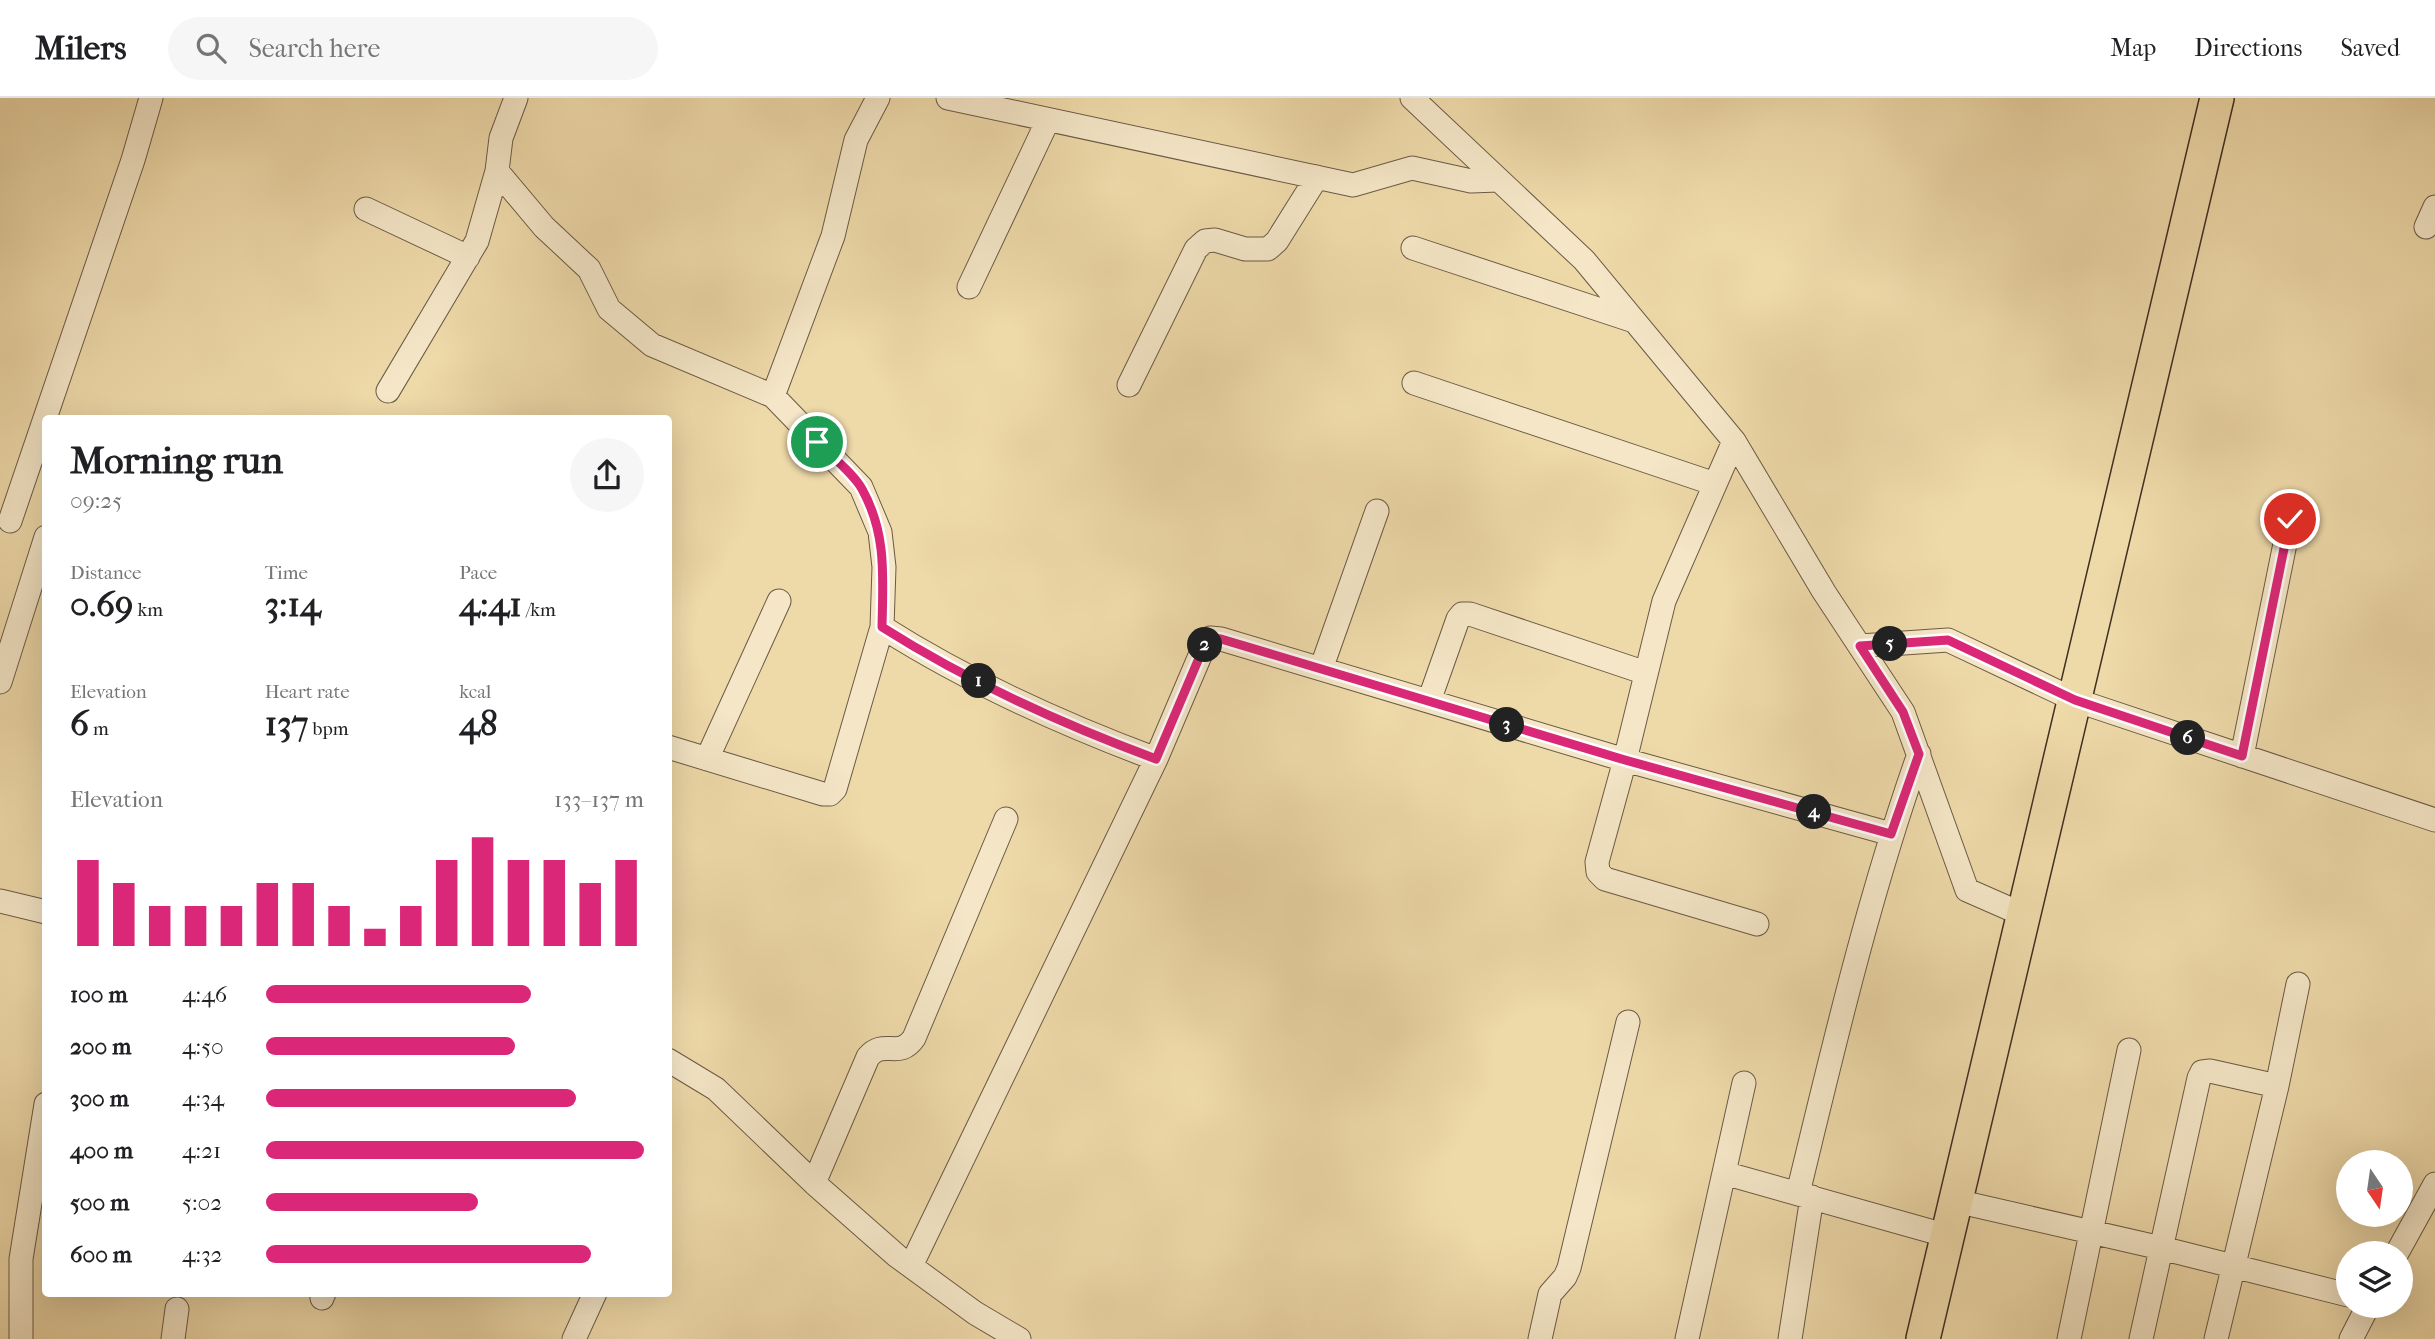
<!DOCTYPE html>
<html lang="en">
<head>
<meta charset="utf-8">
<style>
	body { margin:0; font-family:"IM FELL French Canon",serif; background:#f6f6f6; color:#202124; height:100vh; display:flex; flex-direction:column; font-size:26px; white-space:nowrap }
	* { box-sizing:border-box; margin:0 }
	p { font-size:23px; color:#757577 }
	.icon { flex:none; width:38px; height:38px; fill:none; stroke:currentColor; stroke-width:2; stroke-linecap:round; stroke-linejoin:round }
	.map { position:relative; flex:1; overflow:hidden }
	.panel { position:absolute; left:42px; top:317px; width:630px; height:882px; display:flex; flex-direction:column; background:#fff; border-radius:7px; box-shadow:0 7px 28px #0002 }
	.panel>* { flex:none }
	.needle { width:46px; rotate:167deg }
	.fabs { position:absolute; left:2336px; top:1052px; display:grid; gap:14px }
	.fabs a { display:grid; place-items:center; width:77px; height:77px; border-radius:50%; background:#fff; box-shadow:0 7px 28px #0002; font-size:35px }
	.pin { position:absolute; display:grid; place-items:center; width:60px; height:60px; color:#fff; margin:-30px; border:4px solid #fff; border-radius:50%; box-shadow:0 2px 7px #0007 }
	.km { position:absolute; width:35px; height:35px; margin:-18px; border-radius:50%; background:#222; color:#fff; font-size:19px; line-height:35px; text-align:center }
	.round { display:grid; place-items:center; flex:none; width:74px; height:74px; border-radius:37px; background:#f6f6f6 }
	.summary { display:flex; align-items:center; justify-content:space-between; height:119px; padding:0 28px }
	h1 { font-size:38px; font-weight:800; line-height:52px }
	.figures { display:grid; grid-template-columns:repeat(3,1fr); gap:10px; height:119px; padding:7px 28px }
	.figures div { display:grid; align-content:center }
	.figures b { font-size:35px; font-weight:800 }
	.figures small { font-size:19px; font-weight:400 }
	.figures p { font-size:19px }
	.chart { height:196px; padding:14px 28px }
	.chart p { display:flex; justify-content:space-between }
	.chart svg { width:100%; height:126px; margin-top:7px; stroke:#db2777; stroke-width:6 }
	ul { padding:0 28px; list-style:none; font-size:23px }
	li { display:grid; grid-template-columns:112px 84px 1fr; align-items:center; height:52px }
	li i { height:18px; border-radius:9px; background:#db2777 }
	header { display:flex; align-items:center; gap:42px; box-sizing:border-box; height:98px; padding:0 35px; background:#fff; border-bottom:2px solid #e0e0e0 }
	header strong { font-size:33px }
	nav { display:flex; gap:38px; margin-inline-start:auto; font-size:24px }
	.search { width:490px; height:63px; background:#f6f6f6; display:flex; align-items:center; gap:18px; box-sizing:border-box; padding:0 24px; border-radius:38px; color:#757577; font-size:26px }
	.map>svg:first-child { display:block }
	.lines { fill:none; stroke-linecap:round; stroke-linejoin:round }
	.minor-casing { stroke:#6b5a45; stroke-width:25 }
	.highway-casing { stroke:#3f2f24; stroke-width:36 }
	.minor { stroke:#f4e6c7; stroke-width:23 }
	.highway { stroke:#eed9a9; stroke-width:33 }
	.route-casing { stroke:#fff; stroke-width:14 }
	.route { stroke:#db2777; stroke-width:9 }
</style>
</head>
<body>
<header>
<strong>Milers</strong>
<div class="search"><svg class="icon" aria-label="search" viewBox="0 0 24 24"><circle cx="10" cy="10" r="6"/><path d="M15 15l6 6"/></svg>Search here</div>
<nav><a>Map</a><a>Directions</a><a>Saved</a></nav>
</header>
<div class="map">
<svg width="2435" height="1241" viewBox="0 0 2435 1241">
	<rect width="100%" height="100%" fill="#eed9a9"/>
	<filter id="stains"><feTurbulence type="fractalNoise" baseFrequency=".00286" numOctaves="4"/><feColorMatrix values="0 0 0 0 .2 0 0 0 0 .09 0 0 0 0 .02 0 0 0 .5 -.17"/></filter>
	<radialGradient id="worn" r=".72"><stop offset=".6" stop-color="#630" stop-opacity="0"/><stop offset="1" stop-color="#630" stop-opacity=".3"/></radialGradient>
	<g class="lines">
		<g class="minor-casing">
			<path id="minor" d="M516,0L501,40L497,73L544,129L589,171L609,211L652,247L773,298L833,138L856,42L878,0
				M948,0L1353,87L1412,70L1471,83L1498,82
				M1412,0L1584,162L1734,343L1824,494L1903,614L1967,792L2024,817
				M366,111L468,159
				M2426,129L2435,109
				M1413,150L1634,223
				M969,189L1048,22
				M1414,285L1715,386
				M1129,287L1196,151L1205,143L1215,142L1245,151H1268L1277,143L1317,79
				M388,293L477,143L497,73
				M1734,343L1664,503L1625,662L1597,764L1598,774L1605,781L1757,826
				M10,423L133,62L151,0
				M882,529C967,583 1062,626 1156,661
				M1860,548L1948,542L2075,602L2435,722
				M1321,571L1377,413
				M0,584L46,439
				M1429,603L1458,521L1462,516H1470L1646,575
				M668,649L823,696H830L835,691L882,529L884,469L880,434L861,389L773,298
				M2242,658L2290,421
				M707,661L779,503
				M0,803L46,814
				M668,962L716,991L814,1085L897,1158L975,1215L1019,1241
				M1724,1075L1948,1138
				M814,1085L868,959C884,940 899,962 914,940L1006,721
				M1798,1095C1834,947 1868,800 1919,656
				M1956,1103L2161,1150L2348,1197
				M2397,1155L2435,1086
				M911,1168L1156,661L1205,546L1210,540L1221,541L1625,662L1891,736
				M322,1200L324,1195
				M21,1241V1161L46,1006
				M173,1241L177,1211
				M574,1241L595,1195
				M1540,1241L1550,1196L1565,1179L1569,1170L1628,924
				M1687,1241L1744,985
				M1790,1241L1812,1099
				M2069,1241L2129,952
				M2141,1241L2199,980L2202,974L2210,973L2277,988
				M2216,1241L2277,988L2298,886
				M2351,1241L2368,1208"/>
		</g>
		<g class="highway-casing">
			<path id="highway" d="M1923,1241L2217,0"/>
		</g>
		<use href="#minor" class="minor"/>
		<use href="#highway" class="highway"/>
	</g>
	<g class="lines">
		<g class="route-casing">
			<path id="route" d="M817,344C830,357 853,375 862,391C887,436 883,479 882,529C967,583 1062,626 1156,661L1205,546L1210,540L1221,541L1625,662L1891,736L1919,656L1903,614L1860,548L1948,542L2075,602L2242,658L2290,421"/>
		</g>
		<use href="#route" class="route"/>
	</g>
	<rect width="100%" height="100%" filter="url(#stains)"/>
	<rect width="100%" height="100%" fill="url(#worn)"/>
</svg>
<div class="fabs">
<a><svg class="needle" viewBox="-14 -14 28 28"><path d="M0-13l5 13h-10z" fill="#e53935"/><path d="M0 13l5-13h-10z" fill="#757577"/></svg></a>
<a><svg class="icon" aria-label="layers" viewBox="0 0 24 24"><path d="M12 4l9 5-9 5-9-5zM3 14l9 5 9-5"/></svg></a>
</div>
<div class="pin" style="left:817px;top:344px;background:#1e9e55"><svg class="icon" aria-label="arrive" viewBox="0 0 24 24"><path d="M6 21V4h12l-3 4 3 4H6"/></svg></div>
<div class="pin" style="left:2290px;top:421px;background:#d93025"><svg class="icon" aria-label="check" viewBox="0 0 24 24"><path d="M5 12l5 5 9-10"/></svg></div>
<b class="km" style="left:979px;top:583px">1</b>
<b class="km" style="left:1205px;top:547px">2</b>
<b class="km" style="left:1507px;top:627px">3</b>
<b class="km" style="left:1814px;top:714px">4</b>
<b class="km" style="left:1890px;top:546px">5</b>
<b class="km" style="left:2188px;top:640px">6</b>
<section class="panel">
<div class="summary"><div><h1>Morning run</h1><p>09:25</p></div><a class="round"><svg class="icon" aria-label="share" viewBox="0 0 24 24"><path d="M12 15V3M7 8l5-5 5 5M5 13v7h14v-7"/></svg></a></div>
<div class="figures">
<div><p>Distance</p><b>0.69<small> km</small></b></div>
<div><p>Time</p><b>3:14</b></div>
<div><p>Pace</p><b>4:41<small> /km</small></b></div>
</div>
<div class="figures">
<div><p>Elevation</p><b>6<small> m</small></b></div>
<div><p>Heart rate</p><b>137<small> bpm</small></b></div>
<div><p>kcal</p><b>48</b></div>
</div>
<div class="chart"><p><span>Elevation</span>133–137 m</p>
<svg viewBox="0 0 160 44" preserveAspectRatio="none"><path d="M5 44V14M15 44V22M25 44V30M35 44V30M45 44V30M55 44V22M65 44V22M75 44V30M85 44V38M95 44V30M105 44V14M115 44V6M125 44V14M135 44V14M145 44V22M155 44V14"/></svg>
</div>
<ul>
<li><b>100 m</b>4:46<i style="width:70%"></i></li>
<li><b>200 m</b>4:50<i style="width:66%"></i></li>
<li><b>300 m</b>4:34<i style="width:82%"></i></li>
<li><b>400 m</b>4:21<i style="width:100%"></i></li>
<li><b>500 m</b>5:02<i style="width:56%"></i></li>
<li><b>600 m</b>4:32<i style="width:86%"></i></li>
</ul>
</section>
</div>
</body>
</html>
